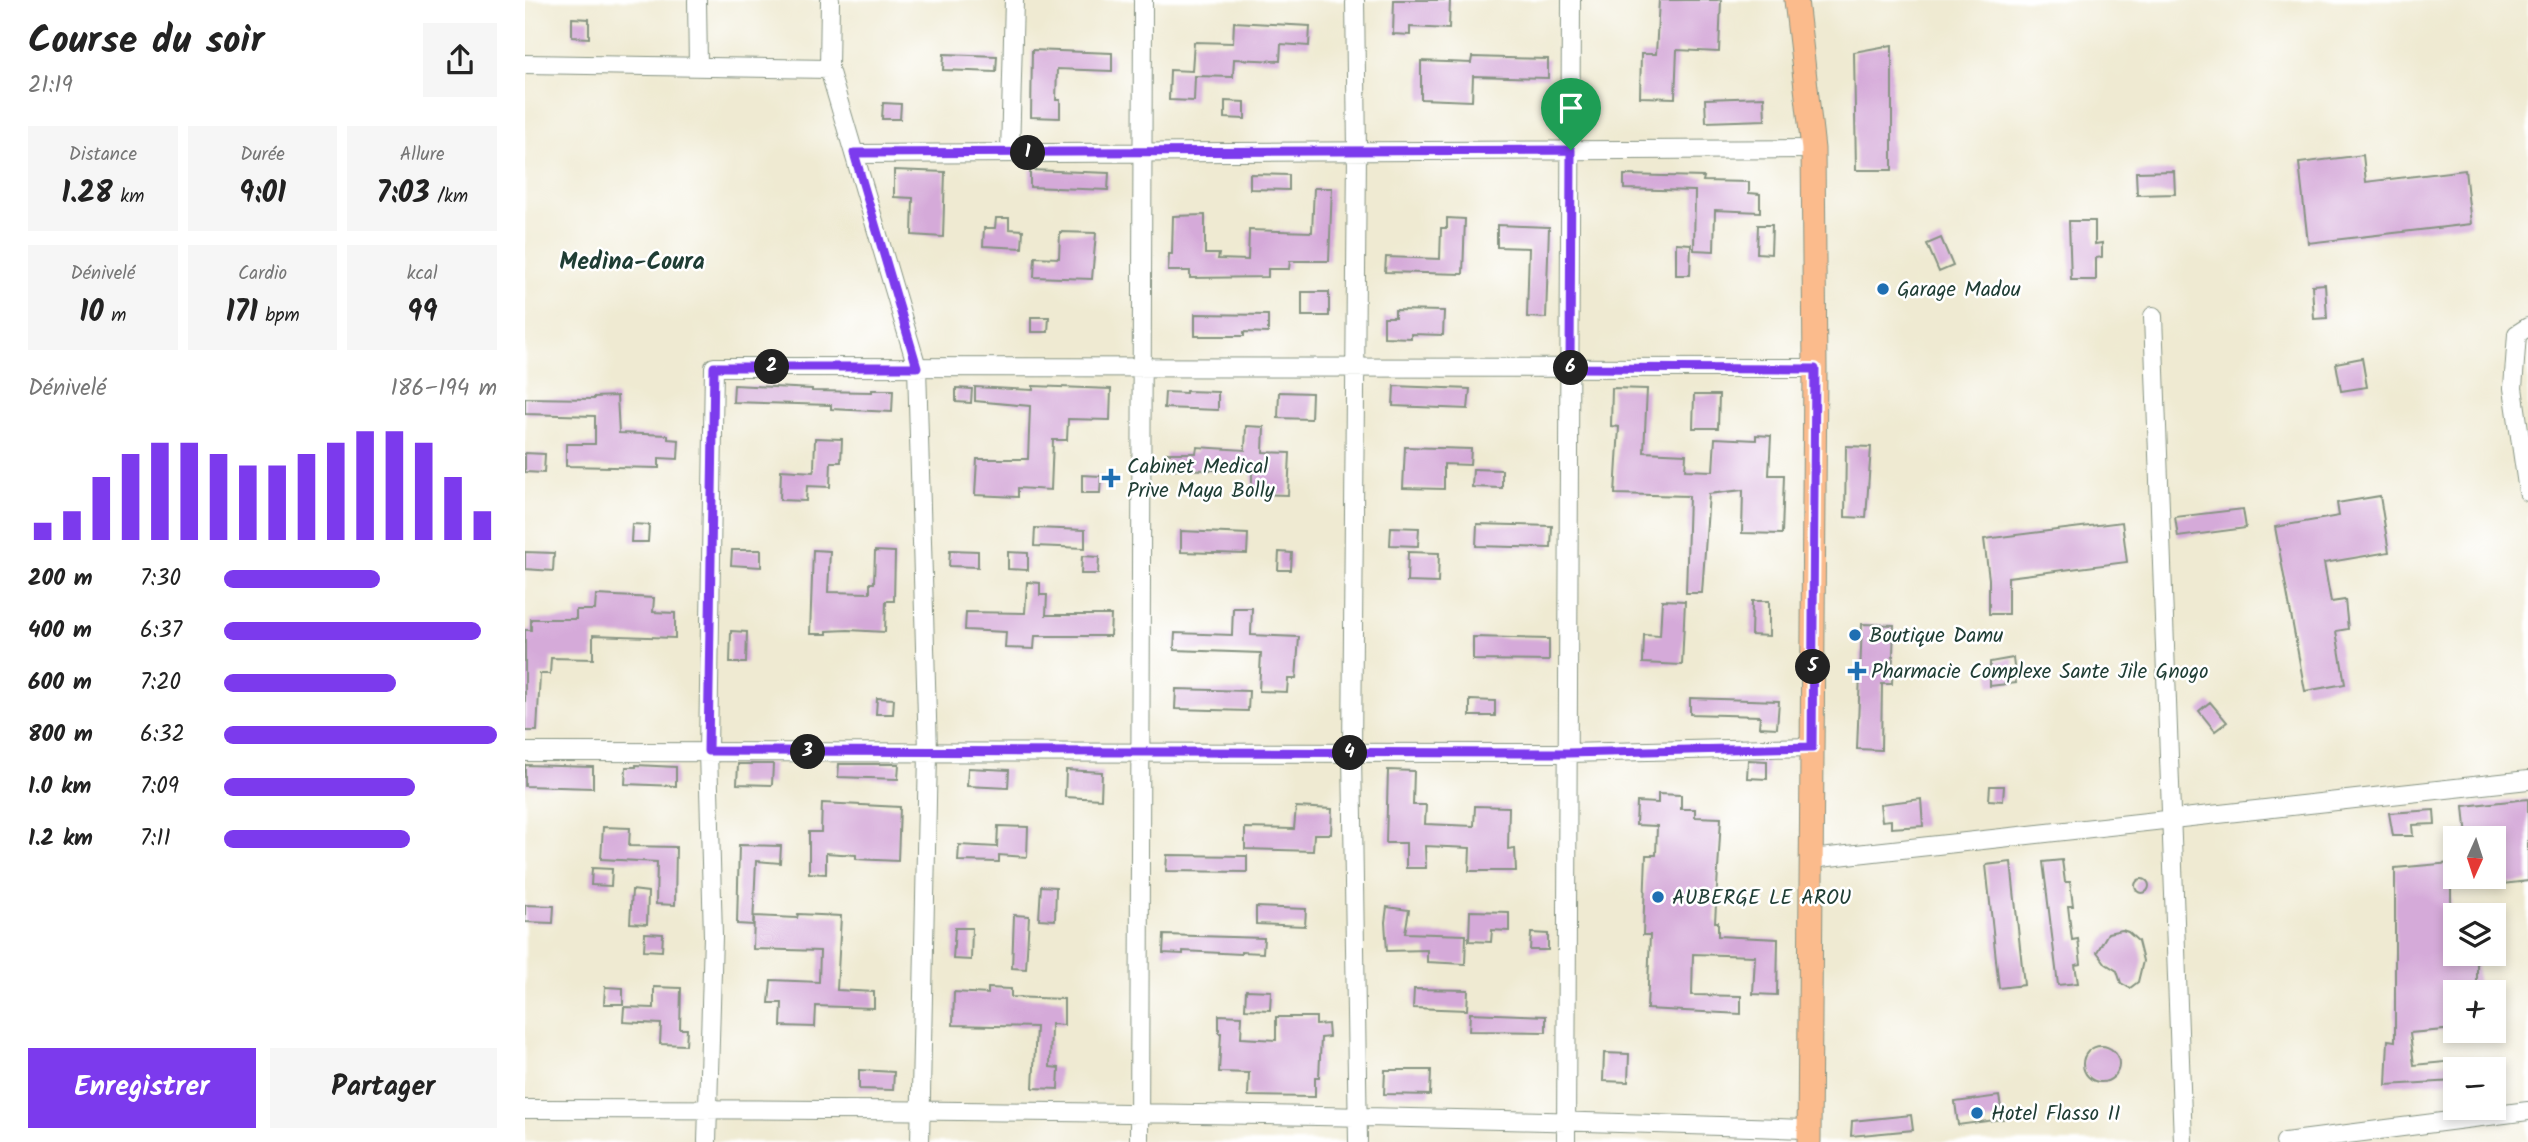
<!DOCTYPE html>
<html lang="fr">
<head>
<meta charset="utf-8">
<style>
	body { margin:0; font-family:Kalam,sans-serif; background:#f6f6f6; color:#222; height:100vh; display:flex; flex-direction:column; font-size:26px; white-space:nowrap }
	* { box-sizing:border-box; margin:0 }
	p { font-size:23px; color:#767676 }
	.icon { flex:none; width:38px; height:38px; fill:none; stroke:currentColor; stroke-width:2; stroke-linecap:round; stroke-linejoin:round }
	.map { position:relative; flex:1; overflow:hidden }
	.details { display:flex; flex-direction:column; background:#fff; width:525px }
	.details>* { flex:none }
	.needle { width:46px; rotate:183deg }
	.fabs { position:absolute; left:1918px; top:826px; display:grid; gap:14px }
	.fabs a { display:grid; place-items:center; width:63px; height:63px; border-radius:0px; background:#fff; box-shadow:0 4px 10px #0003; font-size:35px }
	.pin { position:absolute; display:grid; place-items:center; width:60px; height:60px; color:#fff; margin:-72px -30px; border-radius:50% 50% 50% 0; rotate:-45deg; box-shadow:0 0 7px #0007 }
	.pin .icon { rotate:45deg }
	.km { position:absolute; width:35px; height:35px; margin:-18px; border-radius:50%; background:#222; color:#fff; font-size:19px; line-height:35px; text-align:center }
	.round { display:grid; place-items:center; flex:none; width:74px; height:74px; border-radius:0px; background:#f6f6f6 }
	.overview { display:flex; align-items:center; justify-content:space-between; height:119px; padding:0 28px }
	h1 { font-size:38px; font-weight:800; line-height:52px }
	.stats { display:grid; grid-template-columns:repeat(3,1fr); gap:10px; height:119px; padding:7px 28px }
	.stats div { display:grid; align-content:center; border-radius:0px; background:#f6f6f6; text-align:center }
	.stats b { font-size:30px; font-weight:800 }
	.stats small { font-size:19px; font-weight:400 }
	.stats p { font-size:19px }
	.chart { height:196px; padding:14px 28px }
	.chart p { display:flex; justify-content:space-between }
	.chart svg { width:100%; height:126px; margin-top:7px; stroke:#7c3aed; stroke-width:6 }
	.button { display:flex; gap:14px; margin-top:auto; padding:14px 28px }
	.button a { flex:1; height:80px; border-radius:0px; background:#7c3aed; color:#fff; font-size:28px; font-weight:800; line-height:80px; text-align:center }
	.button a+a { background:#f6f6f6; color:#222 }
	ul { padding:0 28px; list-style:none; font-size:23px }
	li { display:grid; grid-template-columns:112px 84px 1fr; align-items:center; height:52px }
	li i { height:18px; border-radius:9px; background:#7c3aed }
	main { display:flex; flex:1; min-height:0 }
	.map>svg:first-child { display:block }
	.building { fill:#d5aad9 }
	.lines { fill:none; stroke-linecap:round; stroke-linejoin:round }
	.minor-casing { stroke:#879483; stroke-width:20 }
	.major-casing { stroke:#879483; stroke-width:25 }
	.minor { stroke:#fff; stroke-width:18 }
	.major { stroke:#fbbb8c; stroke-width:23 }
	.route-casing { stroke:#fff; stroke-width:14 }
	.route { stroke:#7c3aed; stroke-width:9 }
	.poi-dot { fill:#1f6fb2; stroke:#fff; stroke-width:2.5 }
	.labels { text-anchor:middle; stroke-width:5; stroke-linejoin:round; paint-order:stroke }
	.poi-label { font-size:21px; fill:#1f3d34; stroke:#fff; text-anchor:start }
	.quarter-label { font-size:24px; font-weight:bold; fill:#1f3d34; stroke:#fff }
</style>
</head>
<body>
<main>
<section class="details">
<div class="overview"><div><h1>Course du soir</h1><p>21:19</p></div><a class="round"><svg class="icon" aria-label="share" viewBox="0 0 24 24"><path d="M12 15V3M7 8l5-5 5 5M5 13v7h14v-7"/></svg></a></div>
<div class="stats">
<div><p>Distance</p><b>1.28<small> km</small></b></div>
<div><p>Durée</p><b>9:01</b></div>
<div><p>Allure</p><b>7:03<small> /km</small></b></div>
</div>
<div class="stats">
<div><p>Dénivelé</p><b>10<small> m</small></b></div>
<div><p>Cardio</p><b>171<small> bpm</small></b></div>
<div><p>kcal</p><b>99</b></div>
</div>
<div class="chart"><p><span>Dénivelé</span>186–194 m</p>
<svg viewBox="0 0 160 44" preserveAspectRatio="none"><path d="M5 44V38M15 44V34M25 44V22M35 44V14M45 44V10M55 44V10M65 44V14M75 44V18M85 44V18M95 44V14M105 44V10M115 44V6M125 44V6M135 44V10M145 44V22M155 44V34"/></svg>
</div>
<ul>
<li><b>200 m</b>7:30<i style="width:57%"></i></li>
<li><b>400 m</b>6:37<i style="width:94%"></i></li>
<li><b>600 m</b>7:20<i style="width:63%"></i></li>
<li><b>800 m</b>6:32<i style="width:100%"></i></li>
<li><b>1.0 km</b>7:09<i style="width:70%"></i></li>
<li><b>1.2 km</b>7:11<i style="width:68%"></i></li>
</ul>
<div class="button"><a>Enregistrer</a><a>Partager</a></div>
</section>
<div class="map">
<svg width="2003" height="1142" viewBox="0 0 2003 1142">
	<rect width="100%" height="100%" fill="#fff"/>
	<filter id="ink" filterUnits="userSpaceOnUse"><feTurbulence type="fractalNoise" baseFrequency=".0143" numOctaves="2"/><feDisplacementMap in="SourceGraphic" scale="14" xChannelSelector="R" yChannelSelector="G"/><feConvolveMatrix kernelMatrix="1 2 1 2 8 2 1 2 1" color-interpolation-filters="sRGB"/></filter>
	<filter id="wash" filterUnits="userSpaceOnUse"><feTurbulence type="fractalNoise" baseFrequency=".00686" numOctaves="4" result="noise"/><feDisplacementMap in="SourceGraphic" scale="28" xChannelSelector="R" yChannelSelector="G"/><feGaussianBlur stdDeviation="1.57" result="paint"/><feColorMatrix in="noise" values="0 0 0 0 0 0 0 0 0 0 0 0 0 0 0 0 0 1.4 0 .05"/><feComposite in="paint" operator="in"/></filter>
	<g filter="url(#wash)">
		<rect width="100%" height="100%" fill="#efead2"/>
		<g id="blocks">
			<path class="building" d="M869,0H925L924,29L885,27V35L868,34Z
				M1134,0H1196L1194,52L1152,50L1150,98L1115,97L1116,54H1131Z
				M47,18L64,19V38L47,37Z
				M709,22L785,26L784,46L756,44L755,61L709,59L708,77L670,76L669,101L644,100L645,70L667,71L669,42L708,43Z
				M1367,45V170H1331L1329,52Z
				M507,50L587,53V71L532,69L531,100H535V118L506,117Z
				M419,54L472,56L471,72L418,70Z
				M947,57L1023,59V78L948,76L947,101L896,99V61L946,63Z
				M1239,97L1240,120L1181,122L1180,99Z
				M700,101L720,102V119L700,118Z
				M358,103L376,104L375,119H357Z
				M1838,155L1841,182L1940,170L1946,224L1783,243L1774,163Z
				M369,170L420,172L418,237L387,235L388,198L369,197Z
				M505,170L584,173L583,190L505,187Z
				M1649,171L1650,194L1612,195L1611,172Z
				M725,174L764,175V190L725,189Z
				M1099,175L1179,177L1178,181L1224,182V193L1235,194V212L1190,210L1189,251L1169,250L1170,191L1099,189Z
				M789,188H807L804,261H765L764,269H743V277L665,278V271H643L644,254H647L648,216L680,215V254H694L693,259L723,260L724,230L787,232Z
				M471,218H484V229L498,230L497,248L458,246L459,228H470Z
				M922,218L940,219L938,274L860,272L861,257L915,259L916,228H922Z
				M1544,221H1570V244L1577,243V257L1571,258V280H1546Z
				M972,225L1024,227L1021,318L1002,317L1004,248L972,247Z
				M1233,225H1247L1246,254L1232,253Z
				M535,232L571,233L567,279L509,277L510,257L534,258Z
				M1416,238L1428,266L1414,272L1402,244Z
				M1151,243L1166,244L1165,275H1151Z
				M1800,284L1802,318L1789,319L1787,285Z
				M777,292H804V316H777Z
				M870,310L919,311L918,335L886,334V338L859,337V317H870Z
				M670,314L743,315V333L719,332V336H670Z
				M506,317H524L523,332H506Z
				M1837,358L1842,387L1816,391L1811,363Z
				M209,385L287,389V391L347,392V390H368L367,412L306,409V405L208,402Z
				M508,386L586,389L585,420L543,419L542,440H528L526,490L493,488V497L450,495L452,459H503L505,406L450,401V387L508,390Z
				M869,386L945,389L943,409L868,406Z
				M431,388L447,389L446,403L431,402Z
				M1087,388L1122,389L1119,452L1161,454L1160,470L1188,471L1190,438L1231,440V435L1246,436L1244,475H1259L1257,534L1217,533L1218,490L1184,494L1177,593H1161L1164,496L1090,494L1094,427L1086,426Z
				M661,391L693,392V410L639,408L640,392L661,393Z
				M754,392L787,393L786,419L753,418Z
				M1169,395H1194L1193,428H1168Z
				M92,396L94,433L143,435V439L154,440L153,459L134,458V468L41,466V444H70V416L0,414V398L69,399V397Z
				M721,426L739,427L738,452L765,453L763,495L727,494V471L641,469V453H671L672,447L720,450Z
				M290,438L317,439L316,462H306L305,487L282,486L281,501L255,500L256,470L288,472L289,469Z
				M1321,446L1346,447L1341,518L1320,517Z
				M880,447L946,449L945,465L919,464V489L878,488Z
				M0,453L20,454L19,473L0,472Z
				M948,469L977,470V488L947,487Z
				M557,475L576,476L575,493H557Z
				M1855,496L1864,552L1799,563L1806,602L1820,600L1823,629L1811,631L1820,684L1780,691L1750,527L1814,516L1812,503Z
				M1718,509L1721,528L1653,537L1650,517Z
				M1597,522L1602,562L1483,577V614H1464V579L1459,539Z
				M107,524L124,525L123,542H106Z
				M952,524L1027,526L1026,548L951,546Z
				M866,527L894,528L893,546L865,545Z
				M510,528L560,530V548L509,546Z
				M656,531L723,534L722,554L656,552Z
				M207,550H236V567L206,565Z
				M288,550L305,551L303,592L345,593V583H349L350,551L370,552L369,601H361L360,632L323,630L302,631V634H285Z
				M425,550L453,551V567L424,566Z
				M0,552L29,553L28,571L0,569Z
				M483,552L503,553V570L483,569Z
				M754,552L767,553L766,570H753Z
				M883,552L914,553L913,583L882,582Z
				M557,556L574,557L573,574H556Z
				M502,582L515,583V595H522L521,615H586L585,636H510L509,649L480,648L481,632L440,630L441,612L500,613Z
				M71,595L129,598L128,612L150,613V638L68,635V659L26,658L25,674H15L12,731H0V630H6V619H51V610H70Z
				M1137,600L1160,601L1157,665L1118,663L1119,635L1135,636Z
				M1227,601H1244V636L1226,635Z
				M708,608H727L726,635L774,637L771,679H763L762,692L734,691L736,653L649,650L650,633L707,635Z
				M1337,624L1369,625L1367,684H1357L1356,750L1332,749Z
				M206,631L222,632L221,663H205Z
				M948,637L1024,639V661L948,660Z
				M1488,658L1491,683L1465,686V662Z
				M651,689L724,691L723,711L650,709Z
				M352,698L369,699L368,714H351Z
				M1165,698L1254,701L1252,728L1234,727L1235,716L1165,714Z
				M945,700L970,701V716H945Z
				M1685,702L1702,722L1690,731L1674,711Z
				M1223,760L1242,761V779L1222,778Z
				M213,764H248L247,785L212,784Z
				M314,764H374L373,779L313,777Z
				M0,765L68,767V788L0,786Z
				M111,765L151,767V786L100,784L101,767H111Z
				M443,768L484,770L483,788L442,786Z
				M541,770L577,772L576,799L540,797Z
				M863,770L889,771L888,805H901L900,824L949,826L950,806L984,807L983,849L990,848L991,871H944L945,848L900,846L901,868H881V843H861Z
				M1465,786H1479L1478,801L1464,800Z
				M1133,794L1156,795V809H1170V817L1196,818L1190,922H1193V936L1253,939L1252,995L1228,994L1230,956L1168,954L1167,995L1216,996V1014L1122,1009L1125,935H1118L1121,855H1131L1132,826L1111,825L1112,802L1133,803Z
				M1396,799L1398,826L1366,828V820L1357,821L1355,804Z
				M2003,799V881L1969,885V838H1942L1939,806Z
				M297,803L375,807L373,861L331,859V855L301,853V874L284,873V832H296Z
				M771,807L807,809L806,834H789L788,851L720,849V828L769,829Z
				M1909,810L1910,824L1887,825L1888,836H1868L1864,813Z
				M473,826L503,827L502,857L474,855V862L433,861L434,845L472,847Z
				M78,827L105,828L104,846L151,847L150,905L131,904L132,862L76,859Z
				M214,845L256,846L255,863L231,861L228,925L212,924Z
				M642,855L722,856V872L641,871Z
				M1537,860L1540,882H1545L1548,906H1543L1547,940L1553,939L1556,964L1550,965L1553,983L1533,985L1518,862Z
				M1486,862L1499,985L1474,988L1461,865Z
				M1926,863V946H1930V954H1952V992H1930V1029L1885,1033L1889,1065L1930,1061V1081L1861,1085L1863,1040L1870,1041V868Z
				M67,868L87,869L86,886L66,885Z
				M1610 886a7 7 0 1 1 14 0a7 7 0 1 1-14 0Z
				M516,886L531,887L530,920L514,919Z
				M107,890L123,892L122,924L105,923Z
				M0,905L29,906L28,923L0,922Z
				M731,907L781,909L780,926L731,924Z
				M862,907L884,910L880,933L941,935L940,964L902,962V950L862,951L860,922Z
				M945,911L984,912V931L967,930L966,942L944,941Z
				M273,914L316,916L312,990L349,992V1008L291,1006L290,1027L256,1026L257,1003H244L246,980L294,982L295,951L228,949L229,916L272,918Z
				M489,915L504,916L501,969L487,968Z
				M430,928H447L446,960L428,959Z
				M1597,930L1603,932L1613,941L1618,961L1613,982L1605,988L1596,983L1592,971L1581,964L1572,952L1583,933Z
				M120,933L138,934L137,951L119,950Z
				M1006,933L1023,934V950H1005Z
				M639,935L739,938L738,953L716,952V954L658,951V954L638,953Z
				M80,987L98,988V1004H79Z
				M129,987L156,988L155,1029H162L161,1045L135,1044L136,1024L98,1022L99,1007L129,1008Z
				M463,988L486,989V997L539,999V1025L526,1024L525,1067L534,1068L533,1089L508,1088L511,1027L428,1025L429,992L463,994Z
				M889,989L943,990L942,1010L888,1008Z
				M721,990L746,991L745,1010L720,1009Z
				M945,1013L1021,1016V1032L944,1031Z
				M694,1015L717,1016L716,1038L751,1040V1017H791V1025L803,1024L804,1037L796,1038L794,1077H790V1097L723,1096L724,1073L694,1072L696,1033H694Z
				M1558 1064a18 18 0 1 1 36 0a18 18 0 1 1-36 0Z
				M1079,1053L1104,1054L1103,1082L1078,1081Z
				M334,1070L369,1072L368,1090L334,1089Z
				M860,1070H906L905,1095L859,1094Z
				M1474,1096L1478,1119L1433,1125L1430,1102Z
				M1386,1115L1388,1130L1326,1136L1327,1121Z"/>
		</g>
	</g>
	<g filter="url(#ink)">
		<use href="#blocks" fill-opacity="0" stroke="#879483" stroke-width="2"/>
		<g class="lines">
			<g class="minor-casing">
				<path id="minor" d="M172,0L173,66
					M830,0L832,151L827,753L833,1142
					M0,64L304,69L305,0
					M304,69L392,367L403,752L395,1142
					M485,153L489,0
					M329,154L1288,149
					M1628,316L1658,1142
					M2003,327L1992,334L1988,388L2003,492
					M0,752L1043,753L1287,747
					M1286,859L2003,780
					M0,1109C428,1109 857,1114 1284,1129
					M182,1142L188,936L183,751L189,367L1290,368
					M614,1142L618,0
					M1041,1142L1046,0
					M1760,1142L2003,1111"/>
			</g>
			<g class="major-casing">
				<path id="major" d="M1271,0L1288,149L1290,368L1284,1142"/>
			</g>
			<use href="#minor" class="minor"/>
			<use href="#major" class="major"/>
		</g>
	</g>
	<g class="lines" filter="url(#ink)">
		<g class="route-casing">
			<path id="route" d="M1046,150L1045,368L1290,369L1287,747L1043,753L183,751L189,367H392L329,153Z"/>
		</g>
		<use href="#route" class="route"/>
	</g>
	<g class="poi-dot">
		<circle cx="1358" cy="289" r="7"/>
		<path d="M582.5 467.5h7v7h7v7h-7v7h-7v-7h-7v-7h7z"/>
		<circle cx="1330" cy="635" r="7"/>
		<path d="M1328.5 660.5h7v7h7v7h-7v7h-7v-7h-7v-7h7z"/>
		<circle cx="1133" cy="897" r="7"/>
		<circle cx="1452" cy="1113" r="7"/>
	</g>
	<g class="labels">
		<g class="poi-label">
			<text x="1372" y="296">Garage Madou</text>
			<text x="602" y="473">Cabinet Medical<tspan x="602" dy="24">Prive Maya Bolly</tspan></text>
			<text x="1344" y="642">Boutique Damu</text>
			<text x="1346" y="678">Pharmacie Complexe Sante Jile Gnogo</text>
			<text x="1147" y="904">AUBERGE LE AROU</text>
			<text x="1466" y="1120">Hotel Flasso II</text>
		</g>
		<g class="quarter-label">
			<text x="107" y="269">Medina-Coura</text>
		</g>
	</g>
</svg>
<div class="fabs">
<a><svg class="needle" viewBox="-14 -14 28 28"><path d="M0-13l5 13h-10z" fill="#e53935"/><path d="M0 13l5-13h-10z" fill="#767676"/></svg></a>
<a><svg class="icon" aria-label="layers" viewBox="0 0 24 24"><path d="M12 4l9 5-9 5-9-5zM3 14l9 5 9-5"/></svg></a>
<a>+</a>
<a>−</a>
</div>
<div class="pin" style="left:1046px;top:150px;background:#1e9e55"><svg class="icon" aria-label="arrive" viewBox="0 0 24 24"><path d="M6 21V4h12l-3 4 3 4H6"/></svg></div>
<b class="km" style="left:503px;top:153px">1</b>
<b class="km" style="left:247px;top:367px">2</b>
<b class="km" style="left:283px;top:752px">3</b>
<b class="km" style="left:825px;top:753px">4</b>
<b class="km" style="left:1288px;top:667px">5</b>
<b class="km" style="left:1046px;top:368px">6</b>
</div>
</main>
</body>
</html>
